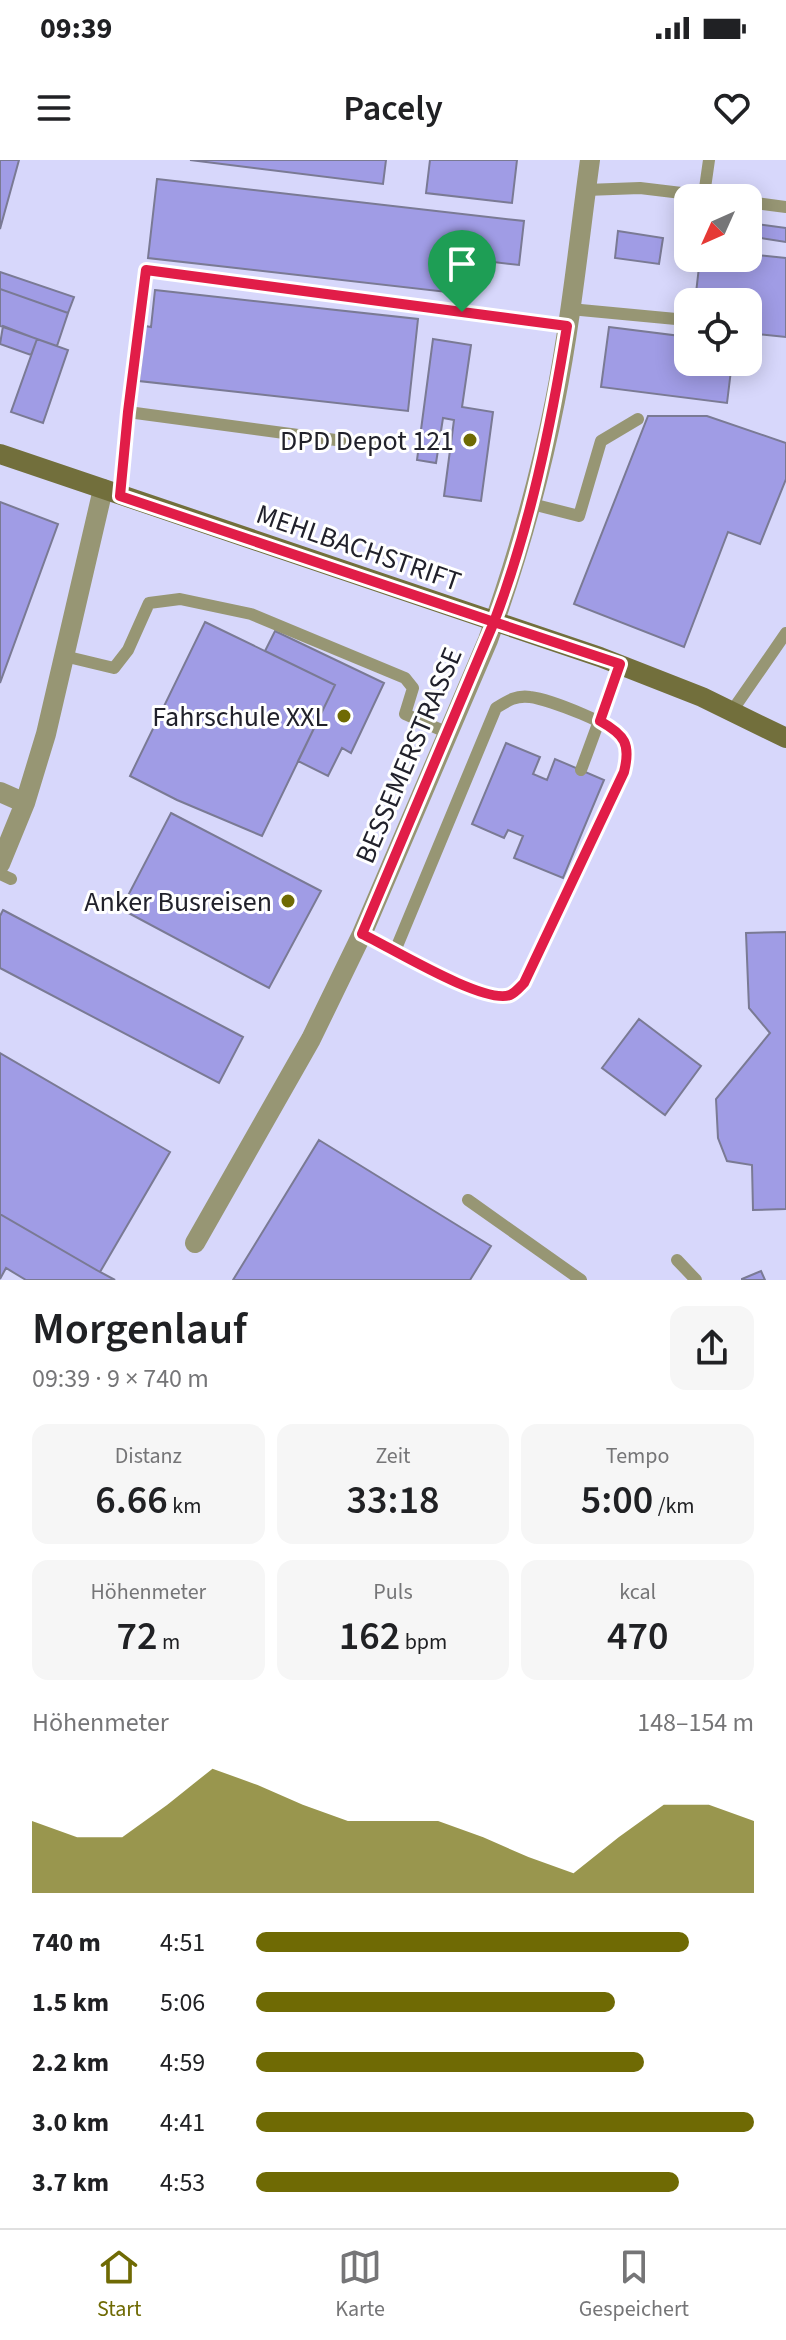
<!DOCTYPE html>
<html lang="de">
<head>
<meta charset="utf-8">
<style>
	body { margin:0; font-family:"Source Sans 3",sans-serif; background:#f6f6f6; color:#202124; height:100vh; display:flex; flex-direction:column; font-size:30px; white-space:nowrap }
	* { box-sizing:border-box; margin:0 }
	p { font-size:26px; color:#757577 }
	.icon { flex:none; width:44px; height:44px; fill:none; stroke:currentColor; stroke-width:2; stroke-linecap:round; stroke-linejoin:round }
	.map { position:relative; height:1120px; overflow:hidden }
	.sheet { display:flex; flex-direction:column; background:#fff; flex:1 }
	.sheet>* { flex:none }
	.needle { width:52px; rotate:225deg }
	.tools { position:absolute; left:674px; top:24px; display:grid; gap:16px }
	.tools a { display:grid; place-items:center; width:88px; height:88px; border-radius:16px; background:#fff; box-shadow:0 4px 20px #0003; font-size:40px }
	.pin { position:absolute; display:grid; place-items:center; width:68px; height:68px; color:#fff; margin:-82px -34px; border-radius:50% 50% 50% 0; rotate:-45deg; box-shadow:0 0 8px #0007 }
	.pin .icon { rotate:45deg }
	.round { display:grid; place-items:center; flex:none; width:84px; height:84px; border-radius:16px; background:#f6f6f6 }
	.overview { display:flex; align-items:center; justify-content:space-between; height:136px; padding:0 32px }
	h1 { font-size:44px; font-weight:600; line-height:60px }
	.figures { display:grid; grid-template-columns:repeat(3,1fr); gap:12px; height:136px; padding:8px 32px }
	.figures div { display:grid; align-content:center; border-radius:16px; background:#f6f6f6; text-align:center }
	.figures b { font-size:40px; font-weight:600 }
	.figures small { font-size:22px; font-weight:400 }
	.figures p { font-size:22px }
	.chart { height:224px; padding:16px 32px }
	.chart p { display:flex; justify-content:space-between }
	.chart svg { width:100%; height:144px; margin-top:8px; fill:#6f6a04; opacity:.7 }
	ul { padding:0 32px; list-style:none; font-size:26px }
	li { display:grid; grid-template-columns:128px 96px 1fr; align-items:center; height:60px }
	li i { height:20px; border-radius:10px; background:#6f6a04 }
	.status { display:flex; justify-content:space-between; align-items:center; height:56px; padding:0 40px; background:#fff; direction:ltr }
	.status svg { height:22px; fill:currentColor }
	header { display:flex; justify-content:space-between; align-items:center; height:104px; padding:0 32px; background:#fff; font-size:36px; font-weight:600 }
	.dock { display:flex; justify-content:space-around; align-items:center; height:112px; border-top:2px solid #e0e0e0; background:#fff; font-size:22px; color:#757577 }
	.dock a { display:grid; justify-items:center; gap:4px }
	.dock .active { color:#6f6a04 }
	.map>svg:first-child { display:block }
	.built { fill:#d7d7fb; fill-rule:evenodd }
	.building { fill:#a09ce5; stroke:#7a7a94; stroke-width:2 }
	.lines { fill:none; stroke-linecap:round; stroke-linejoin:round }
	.lane { stroke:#979674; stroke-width:12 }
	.street { stroke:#979674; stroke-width:20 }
	.secondary { stroke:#726f3c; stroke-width:20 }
	.route-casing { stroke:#fff; stroke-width:16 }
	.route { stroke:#e11d48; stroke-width:10 }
	.poi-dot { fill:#6f6a04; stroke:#fff; stroke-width:3 }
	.labels { text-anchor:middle; stroke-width:6; stroke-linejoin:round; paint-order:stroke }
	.poi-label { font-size:28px; fill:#21212b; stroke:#fff; text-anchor:end }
	.street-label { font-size:28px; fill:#21212b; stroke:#fff }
</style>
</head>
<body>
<div class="status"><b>09:39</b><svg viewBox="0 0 49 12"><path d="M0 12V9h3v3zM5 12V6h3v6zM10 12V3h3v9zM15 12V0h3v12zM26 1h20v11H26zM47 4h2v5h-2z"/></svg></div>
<header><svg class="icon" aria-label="menu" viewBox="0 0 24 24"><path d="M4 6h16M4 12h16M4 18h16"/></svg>Pacely<svg class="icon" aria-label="heart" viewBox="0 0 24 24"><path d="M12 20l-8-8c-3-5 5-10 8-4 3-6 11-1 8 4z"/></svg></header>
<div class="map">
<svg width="786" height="1120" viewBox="0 0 786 1120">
	<rect width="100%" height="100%" fill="#e1e1fe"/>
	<path class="built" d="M0,0H786V1120H0ZM688,38H748V98H688ZM688,142H748V202H688Z"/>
	<path class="building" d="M0,0H19L0,69Z
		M190,0H386L383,24Z
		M430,0H517L512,43L426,33Z
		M157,19L524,61L519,105L477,100L473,135L148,98Z
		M748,63L786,68V82L748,76Z
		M618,71L663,78L659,104L615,98Z
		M748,94L786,98V177L748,173V142H695L700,98H748Z
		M0,112L74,137L68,153L0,129Z
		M0,129L68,153L57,186L0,166Z
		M155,130L418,159L408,251L139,221L145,166L151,167Z
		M3,166L37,179L31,195L0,184Z
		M609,167L688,177V202H732L727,243L601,227Z
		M37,179L68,190L43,263L11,252Z
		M433,179L471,185L462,247L493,252L481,341L444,336L454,260L443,258L436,303L417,300Z
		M648,256H707L786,283V319L760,384L728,372L684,487L574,444Z
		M0,342L58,364L0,523Z
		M205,462L335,525L262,676L177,640L130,616Z
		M275,471L384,523L351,593L342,588L328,616L298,601L335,525L265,491Z
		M506,583L540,597L533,614L547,620L555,599L604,620L563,718L514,698L523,676L508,670L504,678L472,664Z
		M171,653L321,731L269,828L121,749Z
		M3,750L243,877L219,923L0,808V756Z
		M786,772V1049L753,1050L752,1005L727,1001L718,978L716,939L770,873L749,848L746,773Z
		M639,859L701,906L665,955L602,908Z
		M0,893L170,992L100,1112L0,1054Z
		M319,980L491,1086L470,1120H233Z
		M0,1054L100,1112L115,1120H26L6,1108L0,1119Z
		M761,1111L765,1120H742V1119Z"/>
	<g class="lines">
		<path class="lane" d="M586,30L640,28L723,38
			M704,35L709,0
			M748,42L786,47
			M570,149L676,159
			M128,252L373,285
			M120,336L128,252L146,110L567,166
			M532,344L579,356L601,281L638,259
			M64,496L114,508L128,490L149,443L180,439L251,454L405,518L413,528L405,554L448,573
			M732,551L786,473
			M581,610L620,504
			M0,714L11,719
			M362,774C390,787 484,846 511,835C515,833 520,827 524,823L624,612C626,603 630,591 625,581C618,565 548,539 530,537C516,535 507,541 496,548L395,791
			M468,1040L581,1120
			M677,1100L696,1120"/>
		<path class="street" d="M0,632L25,643
			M0,704L25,643L46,574L103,329
			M195,1083L311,879L362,774L488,480C516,402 539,322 555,241C571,161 579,80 590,0"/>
		<path class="secondary" d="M0,294L600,497L702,537L786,578"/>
	</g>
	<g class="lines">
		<g class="route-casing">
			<path id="route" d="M462,152L146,110L128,252L120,336L494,462L362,774C390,787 484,845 510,835C515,833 520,827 524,823L624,612C631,584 625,575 600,561L620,504L494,462C530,367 551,266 567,166L462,152"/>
		</g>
		<use href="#route" class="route"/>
	</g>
	<g class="poi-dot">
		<circle cx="470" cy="280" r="8"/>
		<circle cx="344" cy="556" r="8"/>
		<circle cx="288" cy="741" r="8"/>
	</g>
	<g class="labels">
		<g class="poi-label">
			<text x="454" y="290">DPD Depot 121</text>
			<text x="328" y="566">Fahrschule XXL</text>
			<text x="272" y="751">Anker Busreisen</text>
		</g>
		<g class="street-label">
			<text transform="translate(359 387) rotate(19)" y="10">MEHLBACHSTRIFT</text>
			<text transform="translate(408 595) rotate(-67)" y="10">BESSEMERSTRASSE</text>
		</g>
	</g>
</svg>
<div class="tools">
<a><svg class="needle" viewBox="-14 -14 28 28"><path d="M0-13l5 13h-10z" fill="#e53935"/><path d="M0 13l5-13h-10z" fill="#757577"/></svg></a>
<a><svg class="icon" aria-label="locate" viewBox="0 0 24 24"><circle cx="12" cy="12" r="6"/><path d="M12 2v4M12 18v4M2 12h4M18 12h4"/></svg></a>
</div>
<div class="pin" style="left:462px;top:152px;background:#1e9e55"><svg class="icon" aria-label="arrive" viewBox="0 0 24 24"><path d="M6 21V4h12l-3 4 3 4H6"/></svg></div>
</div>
<section class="sheet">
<div class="overview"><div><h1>Morgenlauf</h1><p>09:39 · 9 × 740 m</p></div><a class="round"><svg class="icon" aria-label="share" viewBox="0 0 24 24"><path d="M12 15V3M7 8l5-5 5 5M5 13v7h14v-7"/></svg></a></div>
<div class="figures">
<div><p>Distanz</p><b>6.66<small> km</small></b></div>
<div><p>Zeit</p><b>33:18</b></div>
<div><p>Tempo</p><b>5:00<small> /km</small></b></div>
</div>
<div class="figures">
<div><p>Höhenmeter</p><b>72<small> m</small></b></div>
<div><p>Puls</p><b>162<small> bpm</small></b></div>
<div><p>kcal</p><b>470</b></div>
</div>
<div class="chart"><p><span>Höhenmeter</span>148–154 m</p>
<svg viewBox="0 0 160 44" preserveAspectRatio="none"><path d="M0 44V22L10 27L20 27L30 17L40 6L50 11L60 17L70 22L80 22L90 22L100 27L110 33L120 38L130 27L140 17L150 17L160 22V44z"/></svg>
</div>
<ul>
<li><b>740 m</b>4:51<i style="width:87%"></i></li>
<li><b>1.5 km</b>5:06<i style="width:72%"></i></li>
<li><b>2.2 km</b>4:59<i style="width:78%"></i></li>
<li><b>3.0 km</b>4:41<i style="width:100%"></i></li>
<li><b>3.7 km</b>4:53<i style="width:85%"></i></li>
</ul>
</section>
<nav class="dock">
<a class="active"><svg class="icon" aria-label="home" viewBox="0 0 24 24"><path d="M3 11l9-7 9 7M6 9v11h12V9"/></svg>Start</a>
<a><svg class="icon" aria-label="map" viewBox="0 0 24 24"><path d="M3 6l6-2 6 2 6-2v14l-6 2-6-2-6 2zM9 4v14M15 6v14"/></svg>Karte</a>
<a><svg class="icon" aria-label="saved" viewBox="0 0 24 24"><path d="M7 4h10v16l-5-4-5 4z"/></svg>Gespeichert</a>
</nav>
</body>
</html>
